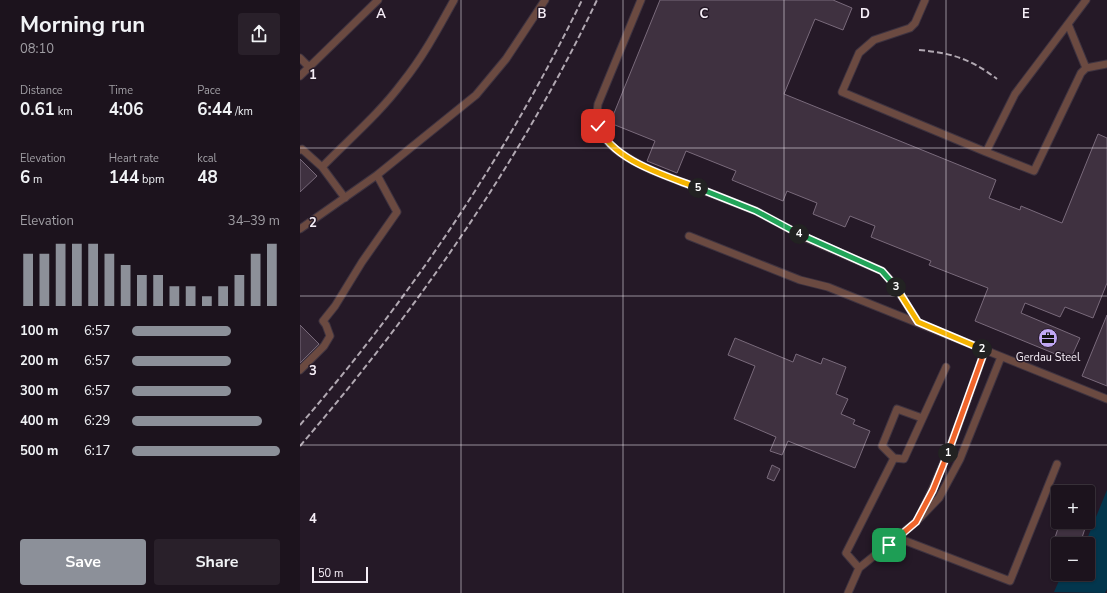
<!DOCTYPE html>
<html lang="en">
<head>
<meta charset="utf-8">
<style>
	body { margin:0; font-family:"Nunito Sans",sans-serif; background:#29202a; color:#f1f3f6; height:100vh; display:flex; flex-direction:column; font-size:15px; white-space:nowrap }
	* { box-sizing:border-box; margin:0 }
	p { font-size:13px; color:#a09ea4 }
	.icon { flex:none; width:22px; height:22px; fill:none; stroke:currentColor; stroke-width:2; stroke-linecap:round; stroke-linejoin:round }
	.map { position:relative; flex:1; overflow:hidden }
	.details { display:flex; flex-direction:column; background:#1c131d; width:300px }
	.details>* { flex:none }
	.fabs { position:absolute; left:751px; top:485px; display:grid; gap:8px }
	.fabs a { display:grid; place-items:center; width:44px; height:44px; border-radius:4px; background:#1c131d; box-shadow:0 1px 3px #0004,0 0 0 1px #3a323b; font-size:20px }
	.scale { position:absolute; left:12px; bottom:10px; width:56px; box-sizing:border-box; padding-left:4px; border:2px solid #f6eef7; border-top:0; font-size:11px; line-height:14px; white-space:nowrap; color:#f6eef7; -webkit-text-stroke:3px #251927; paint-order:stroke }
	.pin { position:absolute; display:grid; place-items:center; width:34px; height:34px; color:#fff; margin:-17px; border-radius:8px; box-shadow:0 2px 6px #0006 }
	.km { position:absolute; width:20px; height:20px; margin:-10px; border-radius:50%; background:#222; color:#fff; font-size:11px; line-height:20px; text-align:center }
	.round { display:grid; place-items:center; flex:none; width:42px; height:42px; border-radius:4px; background:#29202a }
	.headline { display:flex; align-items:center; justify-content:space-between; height:68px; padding:0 20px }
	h1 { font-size:22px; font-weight:700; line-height:30px }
	.figures { display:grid; grid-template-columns:repeat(3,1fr); gap:6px; height:68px; padding:4px 20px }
	.figures div { display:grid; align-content:center }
	.figures b { font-size:17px; font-weight:700 }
	.figures small { font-size:11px; font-weight:400 }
	.figures p { font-size:11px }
	.chart { height:112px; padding:8px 20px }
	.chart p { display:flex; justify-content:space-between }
	.chart svg { width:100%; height:72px; margin-top:4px; stroke:#8c9099; stroke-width:6 }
	.primary-button { display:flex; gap:8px; margin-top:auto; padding:8px 20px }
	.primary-button a { flex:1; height:46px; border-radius:4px; background:#8c9099; color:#fff; font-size:16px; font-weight:700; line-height:46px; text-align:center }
	.primary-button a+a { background:#29202a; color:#f1f3f6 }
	ul { padding:0 20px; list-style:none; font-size:13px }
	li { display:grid; grid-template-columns:64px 48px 1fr; align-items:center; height:30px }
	li i { height:10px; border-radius:5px; background:#8c9099 }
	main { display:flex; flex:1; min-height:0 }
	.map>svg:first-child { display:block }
	.water { fill:#03364d }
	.building { fill:#3f3140; stroke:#796a7b }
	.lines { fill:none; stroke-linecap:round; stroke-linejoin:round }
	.minor-casing { stroke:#3e3340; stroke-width:9 }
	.minor { stroke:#6b4a41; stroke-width:7 }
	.rail { stroke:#b1a8b2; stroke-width:2; stroke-dasharray:6 3; stroke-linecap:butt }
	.split-1-casing { stroke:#fff; stroke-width:8 }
	.split-2-casing { stroke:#fff; stroke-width:8 }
	.split-3-casing { stroke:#fff; stroke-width:8 }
	.split-4-casing { stroke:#fff; stroke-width:8 }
	.split-5-casing { stroke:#fff; stroke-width:8 }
	.split-6-casing { stroke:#fff; stroke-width:8 }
	.split-1 { stroke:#f0652b; stroke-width:5 }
	.split-2 { stroke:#f0652b; stroke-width:5 }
	.split-3 { stroke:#f5b400; stroke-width:5 }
	.split-4 { stroke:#22a559; stroke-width:5 }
	.split-5 { stroke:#22a559; stroke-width:5 }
	.split-6 { stroke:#f5b400; stroke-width:5 }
	.grid { fill:none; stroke:#f6eef7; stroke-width:1; stroke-opacity:0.55 }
	.labels { text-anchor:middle; stroke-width:3; stroke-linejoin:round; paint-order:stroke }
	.poi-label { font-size:11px; fill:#f6eef7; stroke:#251927 }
	.grid-label { font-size:13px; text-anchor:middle; font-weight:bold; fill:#f6eef7; stroke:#251927; stroke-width:3; stroke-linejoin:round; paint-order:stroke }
</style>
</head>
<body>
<main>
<section class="details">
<div class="headline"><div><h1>Morning run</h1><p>08:10</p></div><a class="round"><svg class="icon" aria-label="share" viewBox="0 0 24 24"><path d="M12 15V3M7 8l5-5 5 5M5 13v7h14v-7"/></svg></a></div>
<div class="figures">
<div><p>Distance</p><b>0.61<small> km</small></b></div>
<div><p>Time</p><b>4:06</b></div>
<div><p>Pace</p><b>6:44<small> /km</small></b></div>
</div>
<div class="figures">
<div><p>Elevation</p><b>6<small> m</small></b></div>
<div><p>Heart rate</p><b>144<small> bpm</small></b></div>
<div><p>kcal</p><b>48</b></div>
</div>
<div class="chart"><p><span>Elevation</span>34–39 m</p>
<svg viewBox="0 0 160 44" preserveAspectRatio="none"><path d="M5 44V12M15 44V12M25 44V6M35 44V6M45 44V6M55 44V12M65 44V19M75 44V25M85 44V25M95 44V32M105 44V32M115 44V38M125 44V32M135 44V25M145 44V12M155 44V6"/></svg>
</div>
<ul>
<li><b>100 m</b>6:57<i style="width:67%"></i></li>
<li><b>200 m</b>6:57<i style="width:67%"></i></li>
<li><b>300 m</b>6:57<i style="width:67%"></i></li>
<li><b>400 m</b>6:29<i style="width:88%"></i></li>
<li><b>500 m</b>6:17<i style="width:100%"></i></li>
</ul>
<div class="primary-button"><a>Save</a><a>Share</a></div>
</section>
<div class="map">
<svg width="807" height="593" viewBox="0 0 807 593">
	<rect width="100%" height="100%" fill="#251927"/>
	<path class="water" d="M807,490V589L805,593L754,592L762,574H788V544H785Z"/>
	<path class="building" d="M360,0H533L552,8L543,30L515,19L484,94L696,180L689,198L720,210L721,206L762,223L798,134L807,138V283L793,318L765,307L760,317L725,303L721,313L780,338L770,360L675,321L688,288L629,265L631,261L571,237L575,226L550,216L545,227L513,214L517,203L487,191L483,201L432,180L436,171L386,151L377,173L347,161L355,141L310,123Z
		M0,159L17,176L0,192Z
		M807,315V386L782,376Z
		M0,325L19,344L0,363Z
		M435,338L493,362L496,354L521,364L523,358L546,367L536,394L548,399L541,414L555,420L553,424L570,431L555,468L488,441L482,455L470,451L476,437L434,419L455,366L428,355Z
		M472,465L480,469L474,481L467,478Z
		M788,497L795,499L789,517L788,516Z
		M760,522H787L780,544H753Z"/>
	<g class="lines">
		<g class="minor-casing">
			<path id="minor" d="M341,0L298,104C292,141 322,156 351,170L456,211L506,238L582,271L593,283L618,322
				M625,0L615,23L610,28L574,40L559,53L542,92L686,152L715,94L786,0
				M768,24L786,68
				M0,58L9,67
				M0,76L78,0
				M0,150L2,149L22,167L45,198
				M686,152L734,171L781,73L786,68L807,64
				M22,167C48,140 79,114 102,83C123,57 138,29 154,0
				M0,229L77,175L176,95L206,59L245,0
				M389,236L500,280L528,287L807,399
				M0,370L24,346L30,336L26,325L23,321L35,306L62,262L97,212L77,175
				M594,458L582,446L597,409L622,418
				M620,515C647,462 665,406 685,350
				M598,538L710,581L757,464
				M559,568L546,553L594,458L604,459L646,367
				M548,593L559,568L616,522L639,498L660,459L701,357"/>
		</g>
		<use href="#minor" class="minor"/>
		<path class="rail" d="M619,50C652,53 671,59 697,79
			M0,425C112,296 207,154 282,0
			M0,446C117,310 220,162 297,0"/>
	</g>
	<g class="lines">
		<g class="split-1-casing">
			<path id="split-1" d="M589,545L616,522L633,490L648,453"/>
		</g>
		<g class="split-2-casing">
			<path id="split-2" d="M648,453L685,350L682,349"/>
		</g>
		<g class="split-3-casing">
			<path id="split-3" d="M596,287L618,322L682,349"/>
		</g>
		<g class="split-4-casing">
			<path id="split-4" d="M499,234L582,271L596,287"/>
		</g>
		<g class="split-5-casing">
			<path id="split-5" d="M398,188L456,211L499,234"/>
		</g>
		<g class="split-6-casing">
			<path id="split-6" d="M298,126C313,161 365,175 398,188"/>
		</g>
		<use href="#split-1" class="split-1"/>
		<use href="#split-2" class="split-2"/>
		<use href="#split-3" class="split-3"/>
		<use href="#split-4" class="split-4"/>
		<use href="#split-5" class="split-5"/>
		<use href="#split-6" class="split-6"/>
	</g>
	<path class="grid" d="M161,0V593M323,0V593M484,0V593M646,0V593M0,148H807M0,296H807M0,445H807"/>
	<defs>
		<g id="office-disc" transform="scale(1)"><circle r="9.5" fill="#c0a8f4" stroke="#251927"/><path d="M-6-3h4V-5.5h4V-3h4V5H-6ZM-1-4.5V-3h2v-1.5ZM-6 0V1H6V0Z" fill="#111"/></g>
	</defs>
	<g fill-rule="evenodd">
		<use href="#office-disc" x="748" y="338"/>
	</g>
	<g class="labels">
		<g class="poi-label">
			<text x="748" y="361">Gerdau Steel</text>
		</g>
	</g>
	<g class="grid-label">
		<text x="81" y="18">A</text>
		<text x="242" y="18">B</text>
		<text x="404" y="18">C</text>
		<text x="565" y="18">D</text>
		<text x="726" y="18">E</text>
		<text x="13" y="79">1</text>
		<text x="13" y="227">2</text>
		<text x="13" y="375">3</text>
		<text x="13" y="523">4</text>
	</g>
</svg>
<div class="fabs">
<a>+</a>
<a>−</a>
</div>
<div class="scale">50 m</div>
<div class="pin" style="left:589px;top:545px;background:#1e9e55"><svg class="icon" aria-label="arrive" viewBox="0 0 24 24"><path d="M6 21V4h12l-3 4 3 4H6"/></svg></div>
<div class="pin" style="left:298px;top:126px;background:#d93025"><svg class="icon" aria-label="check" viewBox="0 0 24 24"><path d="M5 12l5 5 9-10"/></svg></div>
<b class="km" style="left:648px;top:453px">1</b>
<b class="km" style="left:682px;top:349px">2</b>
<b class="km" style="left:596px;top:287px">3</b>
<b class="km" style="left:499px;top:234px">4</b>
<b class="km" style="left:398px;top:188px">5</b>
</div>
</main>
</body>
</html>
